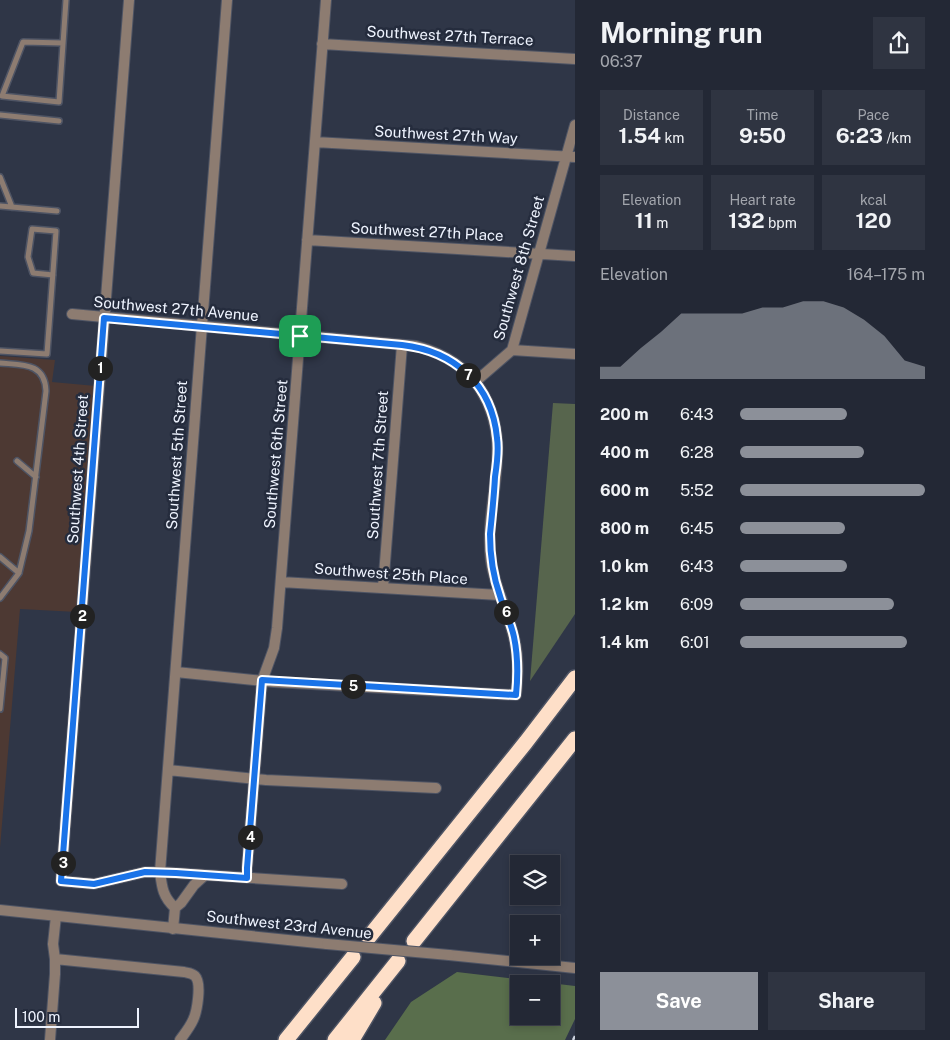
<!DOCTYPE html>
<html lang="en">
<head>
<meta charset="utf-8">
<style>
	body { margin:0; font-family:"Public Sans",sans-serif; background:#2f3441; color:#f1f3f6; height:100vh; display:flex; flex-direction:column; font-size:19px; white-space:nowrap }
	* { box-sizing:border-box; margin:0 }
	p { font-size:16px; color:#a3a6ad }
	.icon { flex:none; width:28px; height:28px; fill:none; stroke:currentColor; stroke-width:2; stroke-linecap:round; stroke-linejoin:round }
	.map { position:relative; flex:1; overflow:hidden }
	.details { display:flex; flex-direction:column; background:#232835; width:375px }
	.details>* { flex:none }
	.fabs { position:absolute; left:510px; top:855px; display:grid; gap:10px }
	.fabs a { display:grid; place-items:center; width:50px; height:50px; border-radius:0px; background:#232835; box-shadow:0 2px 8px #0003,0 0 0 1px #404450; font-size:25px }
	.scale { position:absolute; left:15px; bottom:12px; width:124px; box-sizing:border-box; padding-left:5px; border:2px solid #eef3fe; border-top:0; font-size:14px; line-height:18px; white-space:nowrap; color:#eef3fe; -webkit-text-stroke:4px #252c3d; paint-order:stroke }
	.pin { position:absolute; display:grid; place-items:center; width:42px; height:42px; color:#fff; margin:-21px; border-radius:10px; box-shadow:0 2px 8px #0006 }
	.km { position:absolute; width:25px; height:25px; margin:-12px; border-radius:50%; background:#222; color:#fff; font-size:14px; line-height:25px; text-align:center }
	.round { display:grid; place-items:center; flex:none; width:52px; height:52px; border-radius:0px; background:#2f3441 }
	.head { display:flex; align-items:center; justify-content:space-between; height:85px; padding:0 25px }
	h1 { font-size:28px; font-weight:700; line-height:38px }
	.metrics { display:grid; grid-template-columns:repeat(3,1fr); gap:8px; height:85px; padding:5px 25px }
	.metrics div { display:grid; align-content:center; border-radius:0px; background:#2f3441; text-align:center }
	.metrics b { font-size:21px; font-weight:700 }
	.metrics small { font-size:14px; font-weight:400 }
	.metrics p { font-size:14px }
	.chart { height:140px; padding:10px 25px }
	.chart p { display:flex; justify-content:space-between }
	.chart svg { width:100%; height:90px; margin-top:5px; fill:#8c9099; opacity:.7 }
	.action { display:flex; gap:10px; margin-top:auto; padding:10px 25px }
	.action a { flex:1; height:58px; border-radius:0px; background:#8c9099; color:#fff; font-size:20px; font-weight:700; line-height:58px; text-align:center }
	.action a+a { background:#2f3441; color:#f1f3f6 }
	ul { padding:0 25px; list-style:none; font-size:16px }
	li { display:grid; grid-template-columns:80px 60px 1fr; align-items:center; height:38px }
	li i { height:12px; border-radius:6px; background:#8c9099 }
	main { display:flex; flex:1; min-height:0 }
	.map>svg:first-child { display:block }
	.medical { fill:#4d3933 }
	.green { fill:#57654d }
	.forest { fill:#596e4c; fill-rule:evenodd }
	.lines { fill:none; stroke-linecap:round; stroke-linejoin:round }
	.service-casing { stroke:#4e5464; stroke-width:8 }
	.minor-casing { stroke:#4e5464; stroke-width:12 }
	.tertiary-casing { stroke:#4e5464; stroke-width:12 }
	.motorway-casing { stroke:#4e5464; stroke-width:18 }
	.service { stroke:#8d7c71; stroke-width:5 }
	.minor { stroke:#8d7c71; stroke-width:10 }
	.tertiary { stroke:#8d7c71; stroke-width:10 }
	.motorway { stroke:#fedfc8; stroke-width:15 }
	.rail { stroke:#cdd2de; stroke-width:2.5; stroke-dasharray:9 9; stroke-linecap:butt }
	.tertiary-bridge-casing { stroke:#4e5464; stroke-width:12; stroke-linecap:butt }
	.tertiary-bridge { stroke:#8d7c71; stroke-width:10 }
	.route-casing { stroke:#fff; stroke-width:10 }
	.route { stroke:#1a73e8; stroke-width:6 }
	.labels { text-anchor:middle; stroke-width:5; stroke-linejoin:round; paint-order:stroke }
	.street-label { font-size:15px; fill:#eef3fe; stroke:#252c3d }
</style>
</head>
<body>
<main>
<div class="map">
<svg width="575" height="1040" viewBox="0 0 575 1040">
	<rect width="100%" height="100%" fill="#2f3647"/>
	<path class="medical" d="M0,356L55,360L52,382L96,386L77,612L20,609L0,848Z"/>
	<path class="green" d="M553,403L575,404V614L530,681Z"/>
	<path class="forest" d="M457,972L575,986V1019L565,1040H385L411,1002ZM519,984H551V1016H519Z"/>
	<g class="lines">
		<g class="service-casing">
			<path id="service" d="M63,43L23,42L2,96L59,102L66,0
				M0,115L59,121
				M0,177L12,207
				M0,206L57,211
				M0,351L47,354L56,231L32,229L28,257L33,273L53,275
				M0,363C21,365 45,362 46,391L29,531L19,573L0,598
				M17,461L36,477
				M0,557L19,573
				M0,654L5,658L0,709"/>
		</g>
		<g class="minor-casing">
			<path id="minor" d="M129,0L61,881L94,884L145,872H160L342,884
				M322,44L575,59
				M315,142L575,157
				M307,240L575,256
				M72,314L416,346C442,353 466,366 481,390C516,447 483,501 491,561C495,589 507,609 513,634C519,655 518,674 516,695L274,682L176,672
				M512,350L575,354
				M475,382L512,350L575,125
				M281,582L499,595
				M383,588L402,345
				M168,770L266,780L436,788
				M247,878V868L262,681L274,648L277,628L326,0
				M175,908C163,897 162,888 160,872L227,0
				M173,929L175,908L181,903L194,885L205,875
				M55,959L184,972C188,973 192,973 195,976C202,983 197,1012 193,1020C190,1027 185,1033 180,1040
				M50,1040L55,974V959L53,944L56,916"/>
		</g>
		<g class="tertiary-casing">
			<path id="tertiary" d="M0,910L327,944
				M449,955L575,968"/>
		</g>
		<g class="motorway-casing">
			<path id="motorway" d="M369,937L526,742L575,678
				M414,941L575,739
				M286,1040L353,957
				M335,1040L398,961
				M352,1040L374,1003"/>
		</g>
		<use href="#service" class="service"/>
		<use href="#minor" class="minor"/>
		<use href="#tertiary" class="tertiary"/>
		<use href="#motorway" class="motorway"/>
		<path class="rail" d="M573,1040L575,1036"/>
		<g class="tertiary-bridge-casing">
			<path id="tertiary-bridge" d="M327,944L449,955"/>
		</g>
		<use href="#tertiary-bridge" class="tertiary-bridge"/>
	</g>
	<g class="lines">
		<g class="route-casing">
			<path id="route" d="M104,318L402,345C454,351 492,384 497,438C499,451 497,464 495,477C494,496 492,515 490,534C490,555 493,576 500,596C504,610 511,622 514,637C518,656 518,675 516,695L262,680L247,868V878L176,873L145,872L94,884L61,881Z"/>
		</g>
		<use href="#route" class="route"/>
	</g>
	<g class="labels">
		<g class="street-label">
			<text transform="translate(450 36) rotate(3)" y="5">Southwest 27th Terrace</text>
			<text transform="translate(446 135) rotate(3)" y="5">Southwest 27th Way</text>
			<text transform="translate(427 232) rotate(3)" y="5">Southwest 27th Place</text>
			<text transform="translate(519 268) rotate(-74)" y="5">Southwest 8th Street</text>
			<text transform="translate(176 309) rotate(5)" y="5">Southwest 27th Avenue</text>
			<text transform="translate(276 454) rotate(-85)" y="5">Southwest 6th Street</text>
			<text transform="translate(177 455) rotate(-86)" y="5">Southwest 5th Street</text>
			<text transform="translate(378 465) rotate(-86)" y="5">Southwest 7th Street</text>
			<text transform="translate(78 469) rotate(-86)" y="5">Southwest 4th Street</text>
			<text transform="translate(391 574) rotate(4)" y="5">Southwest 25th Place</text>
			<text transform="translate(289 925) rotate(6)" y="5">Southwest 23rd Avenue</text>
		</g>
	</g>
</svg>
<div class="fabs">
<a><svg class="icon" aria-label="layers" viewBox="0 0 24 24"><path d="M12 4l9 5-9 5-9-5zM3 14l9 5 9-5"/></svg></a>
<a>+</a>
<a>−</a>
</div>
<div class="scale">100 m</div>
<div class="pin" style="left:300px;top:336px;background:#1e9e55"><svg class="icon" aria-label="arrive" viewBox="0 0 24 24"><path d="M6 21V4h12l-3 4 3 4H6"/></svg></div>
<b class="km" style="left:100px;top:368px">1</b>
<b class="km" style="left:82px;top:616px">2</b>
<b class="km" style="left:63px;top:863px">3</b>
<b class="km" style="left:250px;top:837px">4</b>
<b class="km" style="left:353px;top:686px">5</b>
<b class="km" style="left:506px;top:612px">6</b>
<b class="km" style="left:468px;top:375px">7</b>
</div>
<section class="details">
<div class="head"><div><h1>Morning run</h1><p>06:37</p></div><a class="round"><svg class="icon" aria-label="share" viewBox="0 0 24 24"><path d="M12 15V3M7 8l5-5 5 5M5 13v7h14v-7"/></svg></a></div>
<div class="metrics">
<div><p>Distance</p><b>1.54<small> km</small></b></div>
<div><p>Time</p><b>9:50</b></div>
<div><p>Pace</p><b>6:23<small> /km</small></b></div>
</div>
<div class="metrics">
<div><p>Elevation</p><b>11<small> m</small></b></div>
<div><p>Heart rate</p><b>132<small> bpm</small></b></div>
<div><p>kcal</p><b>120</b></div>
</div>
<div class="chart"><p><span>Elevation</span>164–175 m</p>
<svg viewBox="0 0 160 44" preserveAspectRatio="none"><path d="M0 44V38L10 38L20 29L30 21L40 12L50 12L60 12L70 12L80 9L90 9L100 6L110 6L120 9L130 15L140 23L150 35L160 38V44z"/></svg>
</div>
<ul>
<li><b>200 m</b>6:43<i style="width:58%"></i></li>
<li><b>400 m</b>6:28<i style="width:67%"></i></li>
<li><b>600 m</b>5:52<i style="width:100%"></i></li>
<li><b>800 m</b>6:45<i style="width:57%"></i></li>
<li><b>1.0 km</b>6:43<i style="width:58%"></i></li>
<li><b>1.2 km</b>6:09<i style="width:83%"></i></li>
<li><b>1.4 km</b>6:01<i style="width:90%"></i></li>
</ul>
<div class="action"><a>Save</a><a>Share</a></div>
</section>
</main>
</body>
</html>
